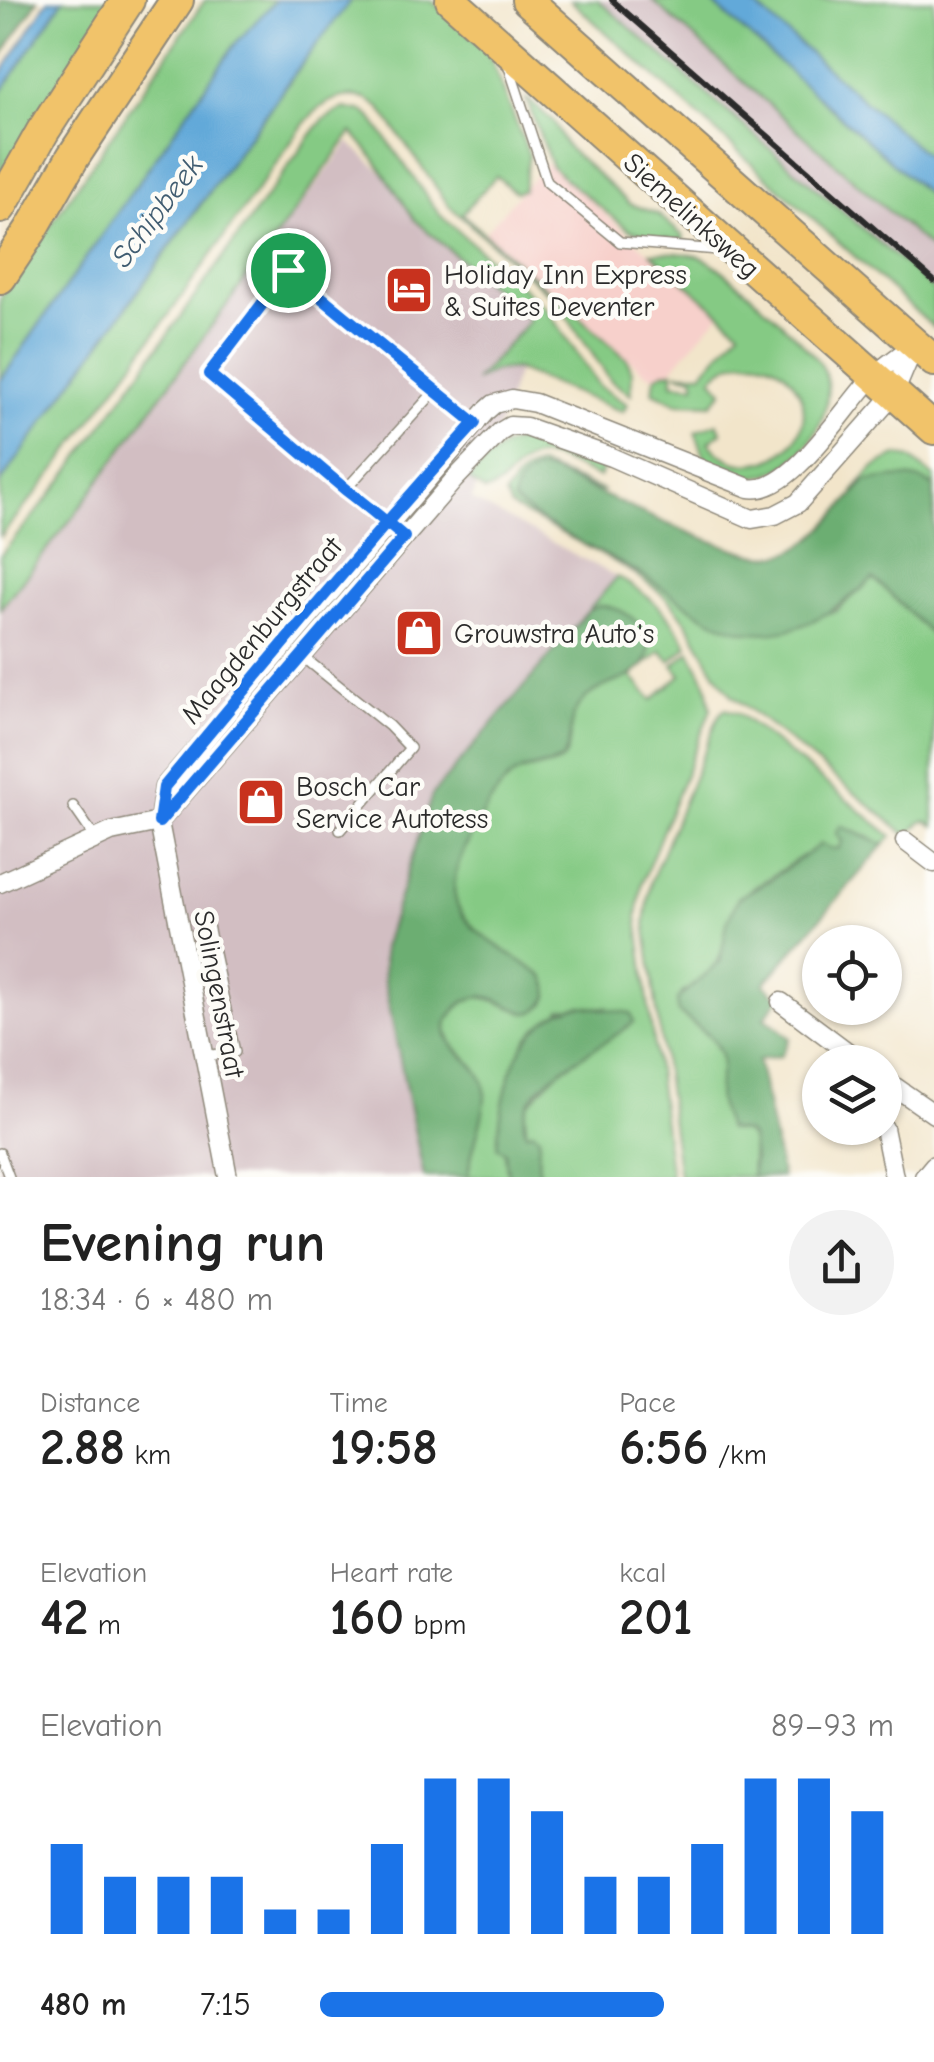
<!DOCTYPE html>
<html lang="en">
<head>
<meta charset="utf-8">
<style>
	body { margin:0; font-family:"Comic Neue",sans-serif; background:#f2f2f2; color:#222; height:100vh; display:flex; flex-direction:column; font-size:38px; white-space:nowrap }
	* { box-sizing:border-box; margin:0 }
	p { font-size:32px; color:#767676 }
	.icon { flex:none; width:55px; height:55px; fill:none; stroke:currentColor; stroke-width:2; stroke-linecap:round; stroke-linejoin:round }
	.map { position:relative; height:1177px; overflow:hidden }
	.sheet { display:flex; flex-direction:column; background:#fff; flex:1 }
	.sheet>* { flex:none }
	.fabs { position:absolute; left:802px; top:925px; display:grid; gap:20px }
	.fabs a { display:grid; place-items:center; width:100px; height:100px; border-radius:50%; background:#fff; box-shadow:0 2px 8px #0004; font-size:50px }
	.pin { position:absolute; display:grid; place-items:center; width:85px; height:85px; color:#fff; margin:-42px; border:5px solid #fff; border-radius:50%; box-shadow:0 2px 10px #0007 }
	.round { display:grid; place-items:center; flex:none; width:105px; height:105px; border-radius:52px; background:#f2f2f2 }
	.head { display:flex; align-items:center; justify-content:space-between; height:170px; padding:0 40px }
	h1 { font-size:55px; font-weight:700; line-height:75px }
	.stats { display:grid; grid-template-columns:repeat(3,1fr); gap:15px; height:170px; padding:10px 40px }
	.stats div { display:grid; align-content:center }
	.stats b { font-size:50px; font-weight:700 }
	.stats small { font-size:28px; font-weight:400 }
	.stats p { font-size:28px }
	.chart { height:280px; padding:20px 40px }
	.chart p { display:flex; justify-content:space-between }
	.chart svg { width:100%; height:180px; margin-top:10px; stroke:#1a73e8; stroke-width:6 }
	ul { padding:0 40px; list-style:none; font-size:32px }
	li { display:grid; grid-template-columns:160px 120px 1fr; align-items:center; height:75px }
	li i { height:25px; border-radius:12px; background:#1a73e8 }
	.map>svg:first-child { display:block }
	.built { fill:#f7d0cb }
	.industrial { fill:#d2bec2 }
	.green { fill:#85ca84; stroke:#587a58; stroke-width:2.5 }
	.forest { fill:#6cae72; stroke:#4c6c4e; stroke-width:2.5 }
	.water { fill:#62a9d9; stroke:#466a82; stroke-width:2.5 }
	.lines { fill:none; stroke-linecap:round; stroke-linejoin:round }
	.service-casing { stroke:#8e887a; stroke-width:12 }
	.minor-casing { stroke:#8e887a; stroke-width:21 }
	.primary-casing { stroke:#8e887a; stroke-width:34 }
	.motorway-casing { stroke:#8e887a; stroke-width:36 }
	.service { stroke:#fff; stroke-width:9 }
	.minor { stroke:#fff; stroke-width:18 }
	.primary { stroke:#f1c36a; stroke-width:30 }
	.motorway { stroke:#f1c36a; stroke-width:32 }
	.rail { stroke:#2b2b2b; stroke-width:6 }
	.route-casing { stroke:#fff; stroke-width:20 }
	.route { stroke:#1a73e8; stroke-width:12 }
	.labels { text-anchor:middle; stroke-width:9; stroke-linejoin:round; paint-order:stroke }
	.street-label { font-size:28px; fill:#2b2b2b; stroke:#fdfcf7 }
	.poi-label { font-size:28px; fill:#2b2b2b; stroke:#fdfcf7; text-anchor:start }
	.water-label { font-size:30px; font-style:italic; fill:#415d71; stroke:#fdfcf7 }
</style>
</head>
<body>
<div class="map">
<svg width="934" height="1177" viewBox="0 0 934 1177">
	<rect width="100%" height="100%" fill="#fdfcf7"/>
	<filter id="ink" filterUnits="userSpaceOnUse"><feTurbulence type="fractalNoise" baseFrequency=".01" numOctaves="2"/><feDisplacementMap in="SourceGraphic" scale="20" xChannelSelector="R" yChannelSelector="G"/><feConvolveMatrix kernelMatrix="1 2 1 2 8 2 1 2 1" color-interpolation-filters="sRGB"/></filter>
	<filter id="wash" filterUnits="userSpaceOnUse"><feTurbulence type="fractalNoise" baseFrequency=".0048" numOctaves="4" result="noise"/><feDisplacementMap in="SourceGraphic" scale="40" xChannelSelector="R" yChannelSelector="G"/><feGaussianBlur stdDeviation="2.25" result="paint"/><feColorMatrix in="noise" values="0 0 0 0 0 0 0 0 0 0 0 0 0 0 0 0 0 1.4 0 .05"/><feComposite in="paint" operator="in"/></filter>
	<g filter="url(#wash)">
		<rect width="100%" height="100%" fill="#f2e5ca"/>
		<path class="built" d="M546,163L720,314L670,371L656,377L644,372L485,232Z"/>
		<path class="industrial" d="M598,0H652L934,252V290Z
			M349,142L537,316L472,500L617,577L432,795L397,900L382,962L384,981L424,1177H0V609L96,486L172,375Z"/>
		<path class="green" d="M63,0H113L0,180V94Z
			M205,0H276L235,44L0,381V298Z
			M431,0L487,49L529,155L523,190L515,192L496,176L462,214L627,359L632,372L631,394L611,381L554,298L450,207L381,109C353,84 324,99 303,125L168,316L53,473L0,537V483L323,35L351,0Z
			M570,0H598L934,290V328Z
			M652,0H709L934,200V252Z
			M749,0H934V162Z
			M526,98L553,121L566,146L630,204L658,214L683,236L684,240L655,238L629,230L570,183L552,167Z
			M344,108L364,112L371,117L440,215L545,307L599,386L627,404L623,412L515,369L494,371L475,381L530,320L415,220L374,158L352,132L76,513L0,609V556L63,480L313,132L323,120Z
			M651,253C668,252 690,252 705,259C724,268 817,352 824,370C840,413 799,476 751,477C737,477 721,468 707,463L695,432L717,423L722,432L709,442C751,497 833,436 793,382C785,371 775,364 761,361C742,358 725,364 712,378L723,391L712,404L677,403L653,392L655,378L663,372L673,371V383L695,385V377L676,373H702L740,330Z
			M536,438L603,468L599,477C582,472 563,459 546,457C516,453 509,489 484,491L469,480C489,455 502,441 536,438Z
			M897,455L910,458L934,477V487L927,482L866,481L853,492L873,468Z
			M540,466L604,491C581,490 556,464 529,473L514,502L535,517L645,577L704,616L724,624L749,630L836,611L873,579C896,597 912,619 934,637V826L927,821L921,822L908,836L733,696C707,669 698,632 673,605C641,569 555,531 511,507L505,495C515,480 522,468 540,466Z
			M617,577C650,595 670,613 688,646L670,661L661,651L641,668L649,648C645,622 614,597 588,611Z
			M690,651L707,685L711,709L642,883L637,917L671,1177H538L539,1136L527,1134L524,1109L556,1074L604,1041L607,1007L561,1009L505,1152L508,1177H468C470,1145 493,1105 479,1074C470,1054 443,1048 448,1021C474,981 491,1002 526,1013L548,985L543,976C512,954 448,925 453,881C454,867 464,852 470,838C479,817 495,791 513,776C528,765 551,771 563,759C571,750 568,740 569,730C572,694 607,685 635,674L632,677L652,700L681,675L673,665Z
			M725,709L738,713L892,836L884,845L854,830L839,848L803,856L738,898C722,943 729,967 682,993L678,1012L712,1039L722,1057L723,1075L718,1087L728,1129L745,1132L753,1141L751,1177H679L645,922L651,881L719,715Z"/>
		<path class="forest" d="M0,0H38L0,59Z
			M537,470L550,471C614,499 681,534 749,553C763,557 781,557 794,550C824,535 843,504 866,481C889,479 915,471 934,487V637C912,619 896,596 873,579C823,622 772,653 706,617C683,604 663,587 641,574C599,551 553,531 514,502C512,487 524,475 537,470Z
			M599,606C627,604 666,640 641,668C627,683 599,681 581,703C565,721 575,744 561,760C548,768 531,764 517,773C498,785 486,809 475,828C423,917 477,930 543,976C554,992 548,1007 530,1013C514,1012 502,999 487,997C476,995 465,1000 458,1007C422,1042 478,1056 484,1085C490,1108 469,1150 468,1177H424L384,981L383,948L432,795L588,611Z
			M841,826L884,845L764,984L780,998L765,1017L790,1038L781,1056L758,1060L782,1177H751L754,1159L751,1137L745,1132L728,1129C722,1118 718,1104 718,1090C719,1069 730,1058 710,1037C701,1028 688,1020 678,1012L677,999L720,962L727,923L738,898L770,880L821,844L831,849L839,848L842,841L836,834Z
			M582,1006L631,1013L634,1022C605,1048 508,1084 526,1133L533,1131L539,1136L538,1177H508L505,1152L497,1147C502,1090 516,1015 582,1006Z"/>
		<path class="water" d="M48,0H63L0,94V76Z
			M276,0H351L293,75L0,483V381L235,44Z
			M709,0H749L934,162V200Z"/>
	</g>
	<g filter="url(#ink)">
		<g class="lines">
			<g class="service-casing">
				<path id="service" d="M507,61L547,182L620,242L718,250
					M436,390L475,423
					M346,489L436,390L288,270L209,374L405,537
					M302,656L389,726L410,748L340,830
					M73,806L96,839
					M204,1056L235,1052L206,916
					M0,1153L9,1177"/>
			</g>
			<g class="minor-casing">
				<path id="minor" d="M905,841L934,863
					M0,883L111,832L159,822L454,480L500,432L510,426L526,427L611,457L752,519L775,515L798,503L894,394L913,349
					M781,1002L861,1062
					M885,1080L934,1114
					M884,1128L894,1177
					M228,1177L159,822L164,787L486,411L494,404L512,399L535,403L749,488C791,496 844,407 872,378C885,365 901,355 915,344
					M924,1177L934,1165"/>
			</g>
			<g class="primary-casing">
				<path id="primary" d="M451,0L934,429
					M527,0L934,361"/>
			</g>
			<g class="motorway-casing">
				<path id="motorway" d="M0,207L43,131L128,0
					M0,277L31,230L73,157L177,0"/>
			</g>
			<use href="#service" class="service"/>
			<use href="#minor" class="minor"/>
			<use href="#primary" class="primary"/>
			<use href="#motorway" class="motorway"/>
			<path class="rail" d="M612,0L934,281"/>
		</g>
	</g>
	<g class="lines" filter="url(#ink)">
		<g class="route-casing">
			<path id="route" d="M288,270L209,374L346,490C366,505 385,521 404,537L159,822L164,787C266,664 368,541 475,423L288,270"/>
		</g>
		<use href="#route" class="route"/>
	</g>
	<defs>
		<g id="hotel-square" transform="scale(2.5)"><rect x="-9" y="-9" width="18" height="18" rx="4" fill="#c8321e" stroke="#fdfcf7"/><path d="M-6-4.5h1.5V1H6V5H4.5V3h-9V5H-6ZM-4 0a1.8 1.8 0 1 1 3.6 0ZM.5 0V-2.5h3Q6-2.5 6 0Z" fill="#fff"/></g>
		<g id="shop-square" transform="scale(2.5)"><rect x="-9" y="-9" width="18" height="18" rx="4" fill="#c8321e" stroke="#fdfcf7"/><path d="M-5-2.5h2.3a2.7 3.5 0 0 1 5.4 0H5L5.5 6h-11ZM-1.5-2.5h3a1.5 2.3 0 0 0-3 0Z" fill="#fff"/></g>
	</defs>
	<g fill-rule="evenodd">
		<use href="#hotel-square" x="409" y="290"/>
		<use href="#shop-square" x="419" y="633"/>
		<use href="#shop-square" x="261" y="802"/>
	</g>
	<g class="labels">
		<g class="street-label">
			<text transform="translate(692 215) rotate(42)" y="10">Siemelinksweg</text>
			<text transform="translate(261 630) rotate(-50)" y="10">Maagdenburgstraat</text>
			<text transform="translate(220 994) rotate(79)" y="10">Solingenstraat</text>
		</g>
		<g class="poi-label">
			<text x="444" y="284">Holiday Inn Express<tspan x="444" dy="32">&amp; Suites Deventer</tspan></text>
			<text x="454" y="643">Grouwstra Auto's</text>
			<text x="296" y="796">Bosch Car<tspan x="296" dy="32">Service Autotess</tspan></text>
		</g>
		<g class="water-label">
			<text transform="translate(157 211) rotate(-53)" y="10">Schipbeek</text>
		</g>
	</g>
</svg>
<div class="fabs">
<a><svg class="icon" aria-label="locate" viewBox="0 0 24 24"><circle cx="12" cy="12" r="6"/><path d="M12 2v4M12 18v4M2 12h4M18 12h4"/></svg></a>
<a><svg class="icon" aria-label="layers" viewBox="0 0 24 24"><path d="M12 4l9 5-9 5-9-5zM3 14l9 5 9-5"/></svg></a>
</div>
<div class="pin" style="left:288px;top:270px;background:#1e9e55"><svg class="icon" aria-label="arrive" viewBox="0 0 24 24"><path d="M6 21V4h12l-3 4 3 4H6"/></svg></div>
</div>
<section class="sheet">
<div class="head"><div><h1>Evening run</h1><p>18:34 · 6 × 480 m</p></div><a class="round"><svg class="icon" aria-label="share" viewBox="0 0 24 24"><path d="M12 15V3M7 8l5-5 5 5M5 13v7h14v-7"/></svg></a></div>
<div class="stats">
<div><p>Distance</p><b>2.88<small> km</small></b></div>
<div><p>Time</p><b>19:58</b></div>
<div><p>Pace</p><b>6:56<small> /km</small></b></div>
</div>
<div class="stats">
<div><p>Elevation</p><b>42<small> m</small></b></div>
<div><p>Heart rate</p><b>160<small> bpm</small></b></div>
<div><p>kcal</p><b>201</b></div>
</div>
<div class="chart"><p><span>Elevation</span>89–93 m</p>
<svg viewBox="0 0 160 44" preserveAspectRatio="none"><path d="M5 44V22M15 44V30M25 44V30M35 44V30M45 44V38M55 44V38M65 44V22M75 44V6M85 44V6M95 44V14M105 44V30M115 44V30M125 44V22M135 44V6M145 44V6M155 44V14"/></svg>
</div>
<ul>
<li><b>480 m</b>7:15<i style="width:60%"></i></li>
</ul>
</section>
</body>
</html>
